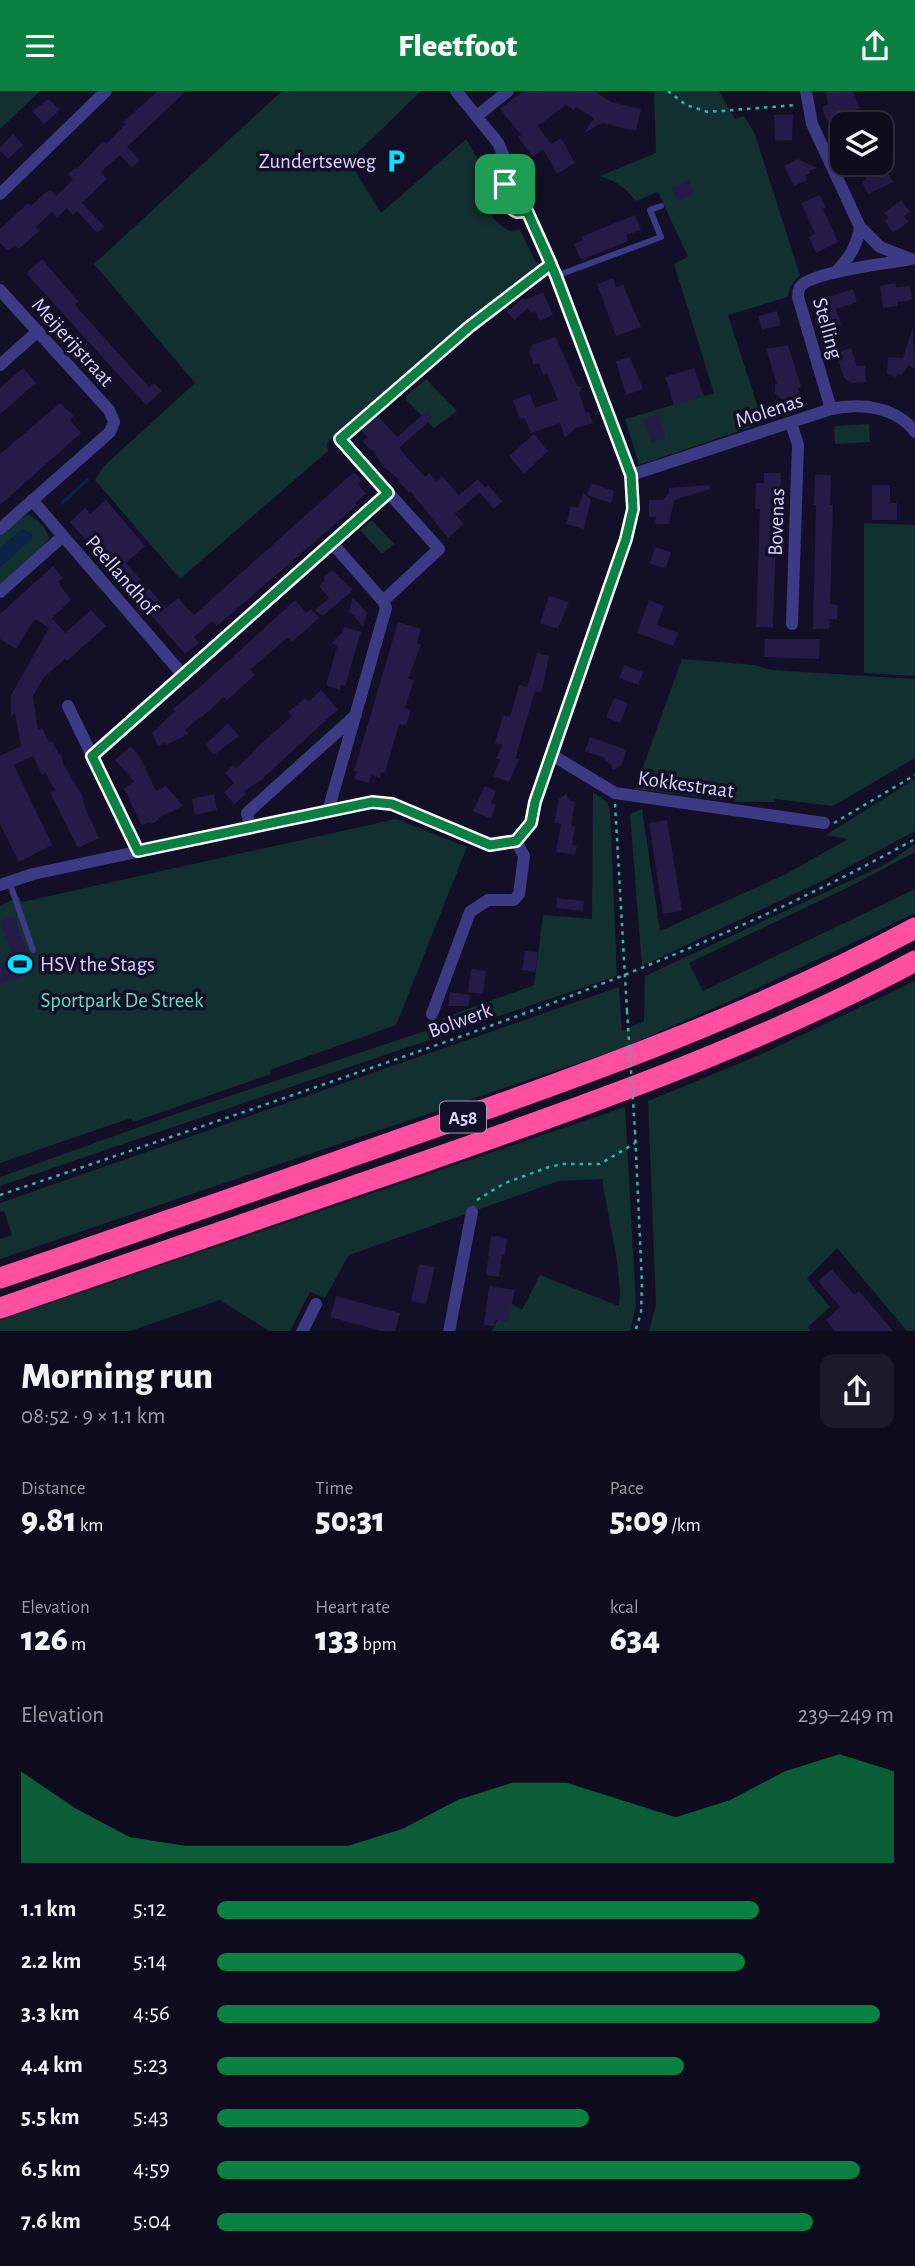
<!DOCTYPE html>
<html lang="en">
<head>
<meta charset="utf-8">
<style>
	body { margin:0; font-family:"Alegreya Sans",sans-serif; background:#1c1929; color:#f1f3f6; height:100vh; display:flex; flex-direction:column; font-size:26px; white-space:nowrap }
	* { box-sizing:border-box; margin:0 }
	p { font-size:23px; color:#9b9ba3 }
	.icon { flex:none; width:38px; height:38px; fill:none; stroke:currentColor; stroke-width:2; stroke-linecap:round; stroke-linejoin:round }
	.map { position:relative; height:1240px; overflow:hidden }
	.sheet { display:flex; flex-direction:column; background:#0e0b1c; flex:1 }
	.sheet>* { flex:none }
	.controls { position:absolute; left:830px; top:21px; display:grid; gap:14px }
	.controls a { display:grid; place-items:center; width:63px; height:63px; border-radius:14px; background:#0e0b1c; box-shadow:0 7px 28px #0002,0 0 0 2px #2e2b3b; font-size:35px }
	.pin { position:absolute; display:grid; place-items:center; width:60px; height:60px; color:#fff; margin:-30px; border-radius:14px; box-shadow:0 4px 10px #0006 }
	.round { display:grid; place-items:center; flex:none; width:74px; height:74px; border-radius:14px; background:#1c1929 }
	.head { display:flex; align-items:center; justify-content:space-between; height:119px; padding:0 21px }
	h1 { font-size:38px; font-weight:800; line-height:52px }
	.figures { display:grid; grid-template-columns:repeat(3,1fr); gap:10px; height:119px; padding:7px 21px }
	.figures div { display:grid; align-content:center }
	.figures b { font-size:35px; font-weight:800 }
	.figures small { font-size:19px; font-weight:400 }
	.figures p { font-size:19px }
	.chart { height:196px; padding:14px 21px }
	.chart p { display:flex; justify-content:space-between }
	.chart svg { width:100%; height:126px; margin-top:7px; fill:#0b8043; opacity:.7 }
	ul { padding:0 21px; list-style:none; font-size:23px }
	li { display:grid; grid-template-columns:112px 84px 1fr; align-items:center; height:52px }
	li i { height:18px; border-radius:9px; background:#0b8043 }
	header { display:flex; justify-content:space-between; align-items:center; height:91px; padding:0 21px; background:#0b8043; color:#fff; font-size:32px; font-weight:800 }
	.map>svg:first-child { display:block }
	.green { fill:#12302f }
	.water { fill:#0c2248 }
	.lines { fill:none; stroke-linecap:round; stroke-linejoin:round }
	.stream { stroke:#0c2248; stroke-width:3.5 }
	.building { fill:#241b47 }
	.path { stroke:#2fb8b0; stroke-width:2.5; stroke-dasharray:3.5 5; stroke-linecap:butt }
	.service { stroke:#3d3a85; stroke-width:6 }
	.minor { stroke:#3d3a85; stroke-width:12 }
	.motorway { stroke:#ff4fa3; stroke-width:21 }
	.path-bridge { stroke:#2fb8b0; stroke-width:2.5; stroke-dasharray:3.5 5; stroke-linecap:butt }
	.route-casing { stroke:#fff; stroke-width:14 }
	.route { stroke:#0b8043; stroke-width:9 }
	.labels { text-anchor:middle; stroke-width:7; stroke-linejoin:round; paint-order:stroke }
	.shield { fill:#130f26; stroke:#9e99be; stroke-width:2 }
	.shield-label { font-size:19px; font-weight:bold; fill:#d9d4ff }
	.poi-label { font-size:21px; fill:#d9d4ff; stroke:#130f26; text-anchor:end }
	.street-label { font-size:21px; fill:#d9d4ff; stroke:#130f26 }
	.park-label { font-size:21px; fill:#5fe0c0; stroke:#130f26 }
</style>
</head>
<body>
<header><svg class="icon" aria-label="menu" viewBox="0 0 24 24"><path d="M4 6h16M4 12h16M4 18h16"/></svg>Fleetfoot<svg class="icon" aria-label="share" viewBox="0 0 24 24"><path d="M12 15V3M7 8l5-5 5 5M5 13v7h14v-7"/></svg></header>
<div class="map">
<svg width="915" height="1241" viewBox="0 0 915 1241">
	<rect width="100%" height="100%" fill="#130f26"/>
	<path class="green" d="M0,0H40L0,38Z
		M282,0H421L349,70L381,122L466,48L484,79C472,105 488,127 510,140L520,139L539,178L498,208L327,352L328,360L180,488L95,389L104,375L195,292L94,173Z
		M654,0H719L735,28L744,25L754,41L800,184L790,196L788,206L728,224L763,332L639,374L625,328L714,302L674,173L688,166L658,101L636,110C626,97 616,90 600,85L656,62Z
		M426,288L457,320L434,337L406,309V305Z
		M869,333L870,351L835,353L834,335Z
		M20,424L22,427L27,424C36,425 48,439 49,448L44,452L46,454L0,496V476L31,448L32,444L22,438L0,458V442Z
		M372,429L394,453L382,463L360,439Z
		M864,432L915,434V585L864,582Z
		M682,568L754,574L771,579L915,588V667L833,715L775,708V711H741L635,698Z
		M915,688V740L826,788L642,875L630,723L642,718L660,840L786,783L848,748L826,744Z
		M593,701L607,711L610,719L617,885L0,1095V1086L167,1026L422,941L434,939L443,927L534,894L543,824L592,828Z
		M396,728L467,756L396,934L270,979L271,983L133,1031L131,1027L0,1072V815L19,806L22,811Z
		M915,753V761L851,795L689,872L703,900L915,798V822L737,907L622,957L0,1168V1148L12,1144L4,1120L0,1121V1112L619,896L622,940L644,930L645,885L886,773Z
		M915,890V1240H907L837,1157L807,1188L830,1216L808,1236L811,1240H649L656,1214L648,1010L762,963Z
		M625,1016L636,1215L630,1240H492L507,1210L522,1219L540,1184L619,1215L620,1201L617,1170L602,1088L559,1090L349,1164L325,1207L310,1201L290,1240H269L220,1209L130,1240H0V1229Z"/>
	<path class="water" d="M22,438L31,441V448L0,476V458Z"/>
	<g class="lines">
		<path class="stream" d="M62,412L87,389"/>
	</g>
	<path class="building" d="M158,0H186L127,56L140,69L132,77L120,64L101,81L107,88L82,112L104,135L97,142L77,120L73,124L67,117L57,127L52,121L36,136L39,140L19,158L15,154L8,160L0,152V138L28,112L31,115L46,101L51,99L56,105L73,89L68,83L75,77L77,78L103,50L106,53L120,39L125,33L123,31Z
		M523,0H594L611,11L641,18L636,40L602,32L584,42L594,27L576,16L574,19L566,14L538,35L551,53L561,47L575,72L557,83L543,58L533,66L518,46L521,44L500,18Z
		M826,0H853L860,17L827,30L822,16L828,13Z
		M49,8L60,19L44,33L32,20Z
		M793,23L792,49L775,50L774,24Z
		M13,43L23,54L8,68L0,59V56Z
		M798,68L817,77L809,80L810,82L805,85L807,89L794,95L784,75Z
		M884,73L893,91L868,103L862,91L866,89L864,83Z
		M689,89L695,103L677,110L672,96Z
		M820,104L826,117L823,118L838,151L816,162L809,146L815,143L801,112Z
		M901,109L910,121L904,125L908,131L893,142L885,130L888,127L884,122Z
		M635,124L641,139L626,144L628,150L581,169L574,153L583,149L581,146Z
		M42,168L78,210L75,213L81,221L149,296L154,292L162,300L146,314L26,182Z
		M613,187L616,196L623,194L641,236L616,245L597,193Z
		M895,192L896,196L910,195L912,209L898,211V215L883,217L880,195Z
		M853,198L857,211L836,218L841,233L828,238L822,223L820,212H826L823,208Z
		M543,201L553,224L540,230L535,220L530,222L528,217L514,229L507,221L523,207L525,209Z
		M777,220L781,234L762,239L758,225Z
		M913,236L915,278L909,274L902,284L897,283L896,286L887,283L888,266L903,267Z
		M556,246L577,295L583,296L579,301L586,322L589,321L593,332L576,337L565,347L560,332L531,342L525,327L520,328L513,309L530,303L535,317L558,309L547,282L543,284L539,272L534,274L529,261L532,254Z
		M788,254L801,296L798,297L800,301L796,305L782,309L775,302V293H777L766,258Z
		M851,257L857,275H865L866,291L851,292L844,287L836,262Z
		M630,266L643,298L626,304L616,270Z
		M23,277L36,292L0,323V297Z
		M694,277L704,305L674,315L665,286Z
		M60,312L74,325L70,329L81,342L0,414V363Z
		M427,320L433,327L399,357L425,386L429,382L436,390L442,385L459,404L478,388L485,396L455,423L464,433L448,447L410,400L409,402L398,390L400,389L384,376L373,359L372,360L362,350L367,346L361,339L378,325L397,346Z
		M659,323L666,347L651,352L643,328Z
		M534,343L548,360L524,383L509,365Z
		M354,381L362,390L358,393L366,403L355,412L357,414L217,535L212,530L194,546L199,552L185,563L70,431L85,417L90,423L106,409L145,455L126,472L166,517L178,507L194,524Z
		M764,382H781L780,413H777L773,536H756L760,418H755L756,392H764Z
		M815,383L831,384L830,414H833L830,513L838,514L837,528H830L829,538H813L816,414H814V408Z
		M591,392L614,400L611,412L587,404Z
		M488,394L502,410L494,418L479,401Z
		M709,394L710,398L674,409L669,433H655L656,426H649V409H663L669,402V397Z
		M872,394H890V412H897V429H872Z
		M583,401L591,409L584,438L566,433L571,415L578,417Z
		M655,456L671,461L666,477L650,473Z
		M53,475L63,487L58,491L71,509L52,527L65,542L91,519L106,535L67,570L65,568L44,586L33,605L38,639L42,637L49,651L52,650L59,664L61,663L63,673L82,704L86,719L99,747L78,757L50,701L55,699L50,691L46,682L42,684L33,665L14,674L52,754L19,771L0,733V665L21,655L15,623L11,624V604L49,537L35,528L16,558L0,548V523Z
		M332,479L353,499L324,524H321L315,519L329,507L319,495L325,489L323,486Z
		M549,505L569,511L558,538L540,532Z
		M353,506L367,522L363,535L349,520Z
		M295,509L306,522L311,518L319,527L292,551L288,546L266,565L250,579L255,584L227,609L224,606L201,627L200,626L185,639L188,643L166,654L165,652L158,655L152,642L175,620L173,618L202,594Z
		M649,509L664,515L657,534L678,542L673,555L637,542Z
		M398,531L421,538L417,552L421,554L408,588L414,589L405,617L411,619L406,634L399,633L385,682L381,681L380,687L372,684L369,692L354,688L357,680H354Z
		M344,536L361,541L345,595L341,594L340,599L326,594L337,556L332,551L343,541Z
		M765,548H820L819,568L764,566Z
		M537,562L549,565L544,590L541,602L535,600L518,658L516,668H519L509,691L493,685L500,669L496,668L502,654L495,652L503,624L510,626L519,594L527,596Z
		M624,574L643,581L638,594L619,587Z
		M321,599L338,618L261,689L244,700L246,703L234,713L224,701L234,692L225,682L233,674L236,677L253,662L252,661L292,625L288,621L305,607L308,611Z
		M614,607L628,612L620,632L606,626Z
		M228,632L239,645L214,664L205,654Z
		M590,646L627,659L621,675L613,679L611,673L604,670L605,667L585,660Z
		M131,655L140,666L156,700L166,695L183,715L158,727L159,729L151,733L149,731L142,735L124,698L134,690L115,669Z
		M485,695L496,700L491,712L496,714L491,728L473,720Z
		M214,703L217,719L195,724L192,708Z
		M566,703L570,710L575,711L571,735H575L572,754L577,755L575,764L556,761L561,733L554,732L559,708Z
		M667,729L682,820L663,823L649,732Z
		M557,807L584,810L583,820L556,817Z
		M15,825L34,881L0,893V873L6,871L4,865L11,863L0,830Z
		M525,860L538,861L535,881L522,879Z
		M471,878L486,880L483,903L468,901Z
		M450,901L470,904L468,915H448Z
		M491,1145L507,1147L505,1165L502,1164L499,1186L486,1184Z
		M419,1173L435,1176L426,1213L411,1210Z
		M832,1178L854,1204L859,1200L894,1241H835L826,1229L840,1216L818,1190Z
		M489,1195L515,1199L507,1231L495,1229L494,1235L484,1234Z
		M336,1205L400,1222L395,1241H384L330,1226Z"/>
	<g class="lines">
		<path class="path" d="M668,0L686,14L708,21L797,14
			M347,342L384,309
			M615,713L627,920
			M834,732L915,684
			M635,1040L642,1193L641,1222L635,1241
			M0,1104C122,1063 244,1021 365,979C554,914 740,845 915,748
			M477,1109L505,1092L549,1076L563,1073H600L635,1052"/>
		<path class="service" d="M512,86L503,98L505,111L517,121L527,120
			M556,185L661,146L650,119L661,115
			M9,790L33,859"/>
		<path class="minor" d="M806,0L812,33L860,136L880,156L911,168
			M477,25L508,0
			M0,103L106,0
			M836,181C849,167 857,155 860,136
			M0,199L109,319L114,331L110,341L0,438
			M0,274L38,240
			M392,302L469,236L551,173
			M831,318L798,206C798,204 799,198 800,196C810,181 891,172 911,168
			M791,332L798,354L792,533
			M344,352L439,458L383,510
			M631,384L831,318C860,312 896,315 915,341
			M32,409L183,584
			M0,501L63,445
			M68,615L138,760
			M552,664L615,702L824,732
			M92,665L388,402
			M328,720L386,517L383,510L332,452
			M250,736L247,722L356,624
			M0,794L33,783L372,711L392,713L490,754L516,750
			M432,923L470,821L488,809H514L519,803L524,765L516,750L531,731L535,711L626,448L633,418L631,384L556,185L498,52L456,0
			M302,1241L316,1213
			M449,1241L472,1121"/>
		<path class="motorway" d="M0,1187C134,1142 267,1095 401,1048C576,987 751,925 915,837
			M0,1217C139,1170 277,1122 415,1074C585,1015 756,955 915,870"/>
		<path class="path-bridge" d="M627,920L635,1040"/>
	</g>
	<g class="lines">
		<g class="route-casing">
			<path id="route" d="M505,93C500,106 505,115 517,121L527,120L551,173L469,236L340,348L388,402L92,665L138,760L372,711L392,713L490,754L516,750L531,732L535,711L626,448L633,418L631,384L556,185L512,86L505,93"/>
		</g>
		<use href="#route" class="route"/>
	</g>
	<defs>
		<g id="parking-bare" transform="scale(1.89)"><path d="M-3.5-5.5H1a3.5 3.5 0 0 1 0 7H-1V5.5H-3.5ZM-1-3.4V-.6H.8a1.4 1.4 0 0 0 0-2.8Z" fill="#00e5ff" stroke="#130f26" stroke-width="2.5" paint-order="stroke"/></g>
		<g id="stadium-bare" transform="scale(1.89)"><path d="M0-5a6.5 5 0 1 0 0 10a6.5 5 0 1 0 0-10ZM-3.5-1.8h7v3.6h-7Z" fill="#00e5ff" stroke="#130f26" stroke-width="2.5" paint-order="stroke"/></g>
	</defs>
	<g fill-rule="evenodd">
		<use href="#parking-bare" x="396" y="70"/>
		<use href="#stadium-bare" x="20" y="873"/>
	</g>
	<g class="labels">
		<rect class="shield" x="440" y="1010.5" width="46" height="31" rx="5"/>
		<g class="shield-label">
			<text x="463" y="1033">A58</text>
		</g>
		<g class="poi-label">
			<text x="376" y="77">Zundertseweg</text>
			<text x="40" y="880" text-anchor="start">HSV the Stags</text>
		</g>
		<g class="street-label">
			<text transform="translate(828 237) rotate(74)" y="7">Stelling</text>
			<text transform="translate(73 251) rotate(48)" y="7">Meijerijstraat</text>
			<text transform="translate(769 319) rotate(-18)" y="7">Molenas</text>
			<text transform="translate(776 431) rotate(-88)" y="7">Bovenas</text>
			<text transform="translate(122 484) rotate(49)" y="7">Peellandhof</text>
			<text transform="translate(686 693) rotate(8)" y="7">Kokkestraat</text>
			<text transform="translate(460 929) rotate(-20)" y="7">Bolwerk</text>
		</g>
		<g class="park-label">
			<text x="122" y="916">Sportpark De Streek</text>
		</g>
	</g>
</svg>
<div class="controls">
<a><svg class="icon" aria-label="layers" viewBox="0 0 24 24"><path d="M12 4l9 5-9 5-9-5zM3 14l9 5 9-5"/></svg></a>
</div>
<div class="pin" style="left:505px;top:93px;background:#1e9e55"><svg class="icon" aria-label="arrive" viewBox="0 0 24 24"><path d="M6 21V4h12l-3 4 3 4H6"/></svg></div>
</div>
<section class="sheet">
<div class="head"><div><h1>Morning run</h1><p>08:52 · 9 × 1.1 km</p></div><a class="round"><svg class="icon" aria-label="share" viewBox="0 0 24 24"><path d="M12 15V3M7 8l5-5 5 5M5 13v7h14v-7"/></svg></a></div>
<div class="figures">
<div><p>Distance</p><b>9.81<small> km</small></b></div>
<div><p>Time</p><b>50:31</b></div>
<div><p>Pace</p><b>5:09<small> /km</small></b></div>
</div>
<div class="figures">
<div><p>Elevation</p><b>126<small> m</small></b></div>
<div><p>Heart rate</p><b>133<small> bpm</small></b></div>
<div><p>kcal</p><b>634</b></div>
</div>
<div class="chart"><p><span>Elevation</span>239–249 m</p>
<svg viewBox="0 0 160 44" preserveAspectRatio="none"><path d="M0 44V12L10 25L20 35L30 38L40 38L50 38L60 38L70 32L80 22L90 16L100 16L110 22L120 28L130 22L140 12L150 6L160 12V44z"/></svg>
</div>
<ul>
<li><b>1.1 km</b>5:12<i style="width:80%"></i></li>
<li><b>2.2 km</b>5:14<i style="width:78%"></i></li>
<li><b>3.3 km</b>4:56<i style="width:98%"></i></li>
<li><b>4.4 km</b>5:23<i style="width:69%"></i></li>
<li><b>5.5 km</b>5:43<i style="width:55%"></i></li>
<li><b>6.5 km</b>4:59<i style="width:95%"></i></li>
<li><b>7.6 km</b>5:04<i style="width:88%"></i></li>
</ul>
</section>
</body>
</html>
